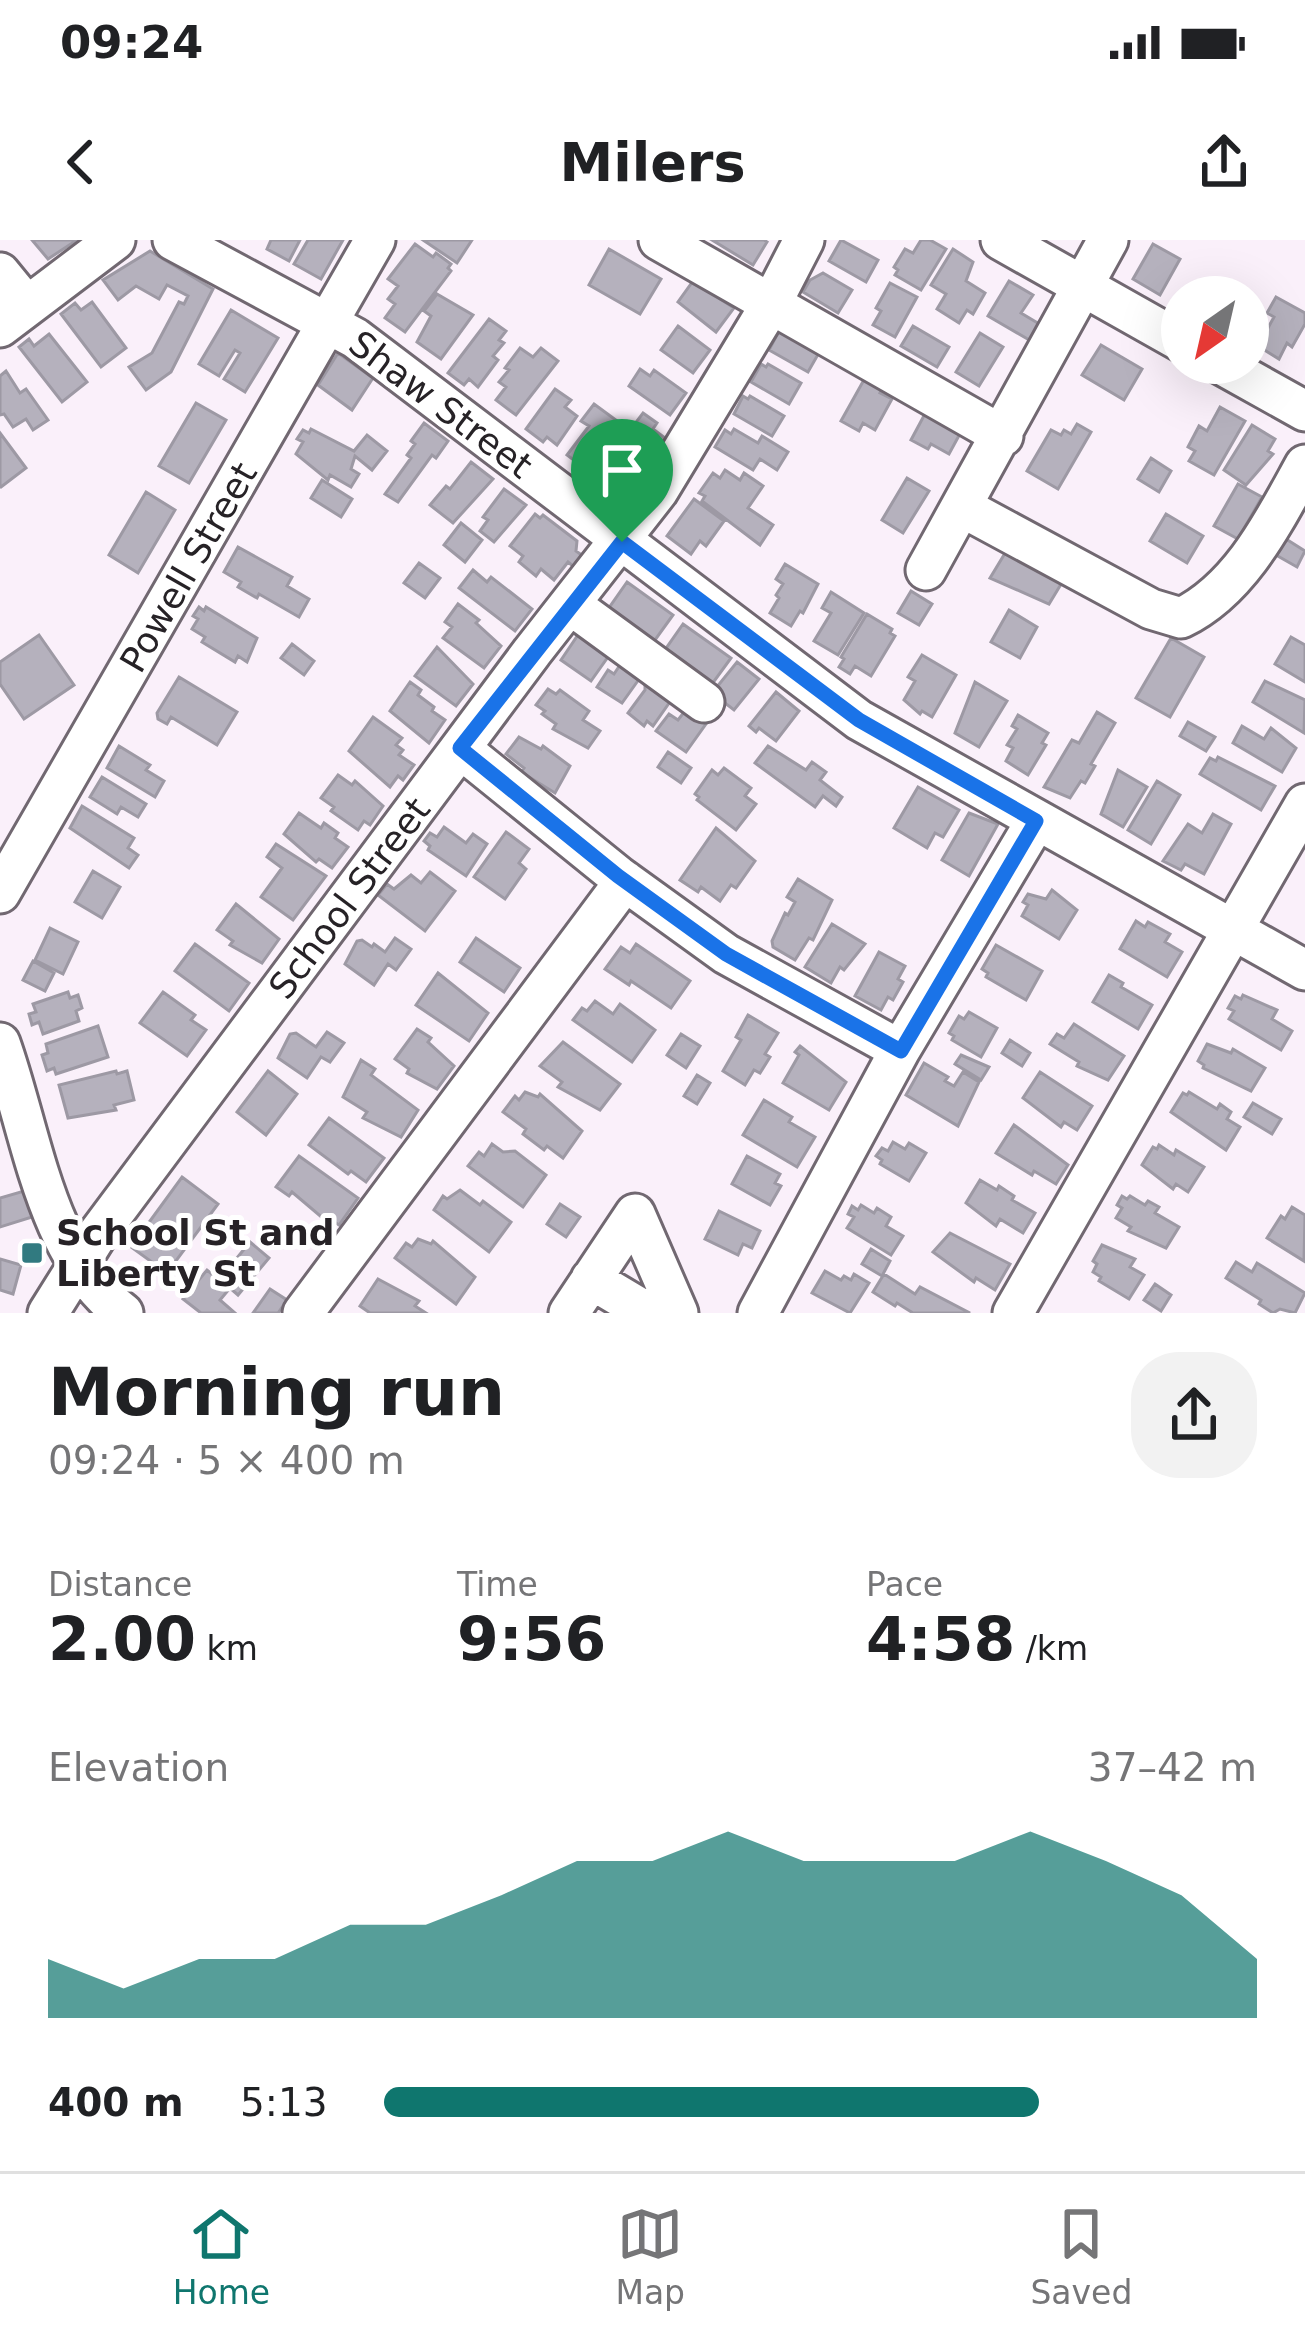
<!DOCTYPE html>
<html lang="en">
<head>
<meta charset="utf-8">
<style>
	body { margin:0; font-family:"DejaVu Sans",sans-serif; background:#f2f2f2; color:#202124; height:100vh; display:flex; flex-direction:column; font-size:45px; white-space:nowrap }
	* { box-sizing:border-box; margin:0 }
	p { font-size:39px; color:#757577 }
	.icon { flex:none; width:66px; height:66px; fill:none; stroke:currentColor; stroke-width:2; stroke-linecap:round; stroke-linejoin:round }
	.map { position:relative; height:1073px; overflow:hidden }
	.side { display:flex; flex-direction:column; background:#fff; flex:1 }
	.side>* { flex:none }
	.needle { width:78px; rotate:214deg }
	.controls { position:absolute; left:1161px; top:36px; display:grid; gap:24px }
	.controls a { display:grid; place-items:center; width:108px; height:108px; border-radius:50%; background:#fff; box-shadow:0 12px 48px #0002; font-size:60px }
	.pin { position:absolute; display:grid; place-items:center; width:102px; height:102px; color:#fff; margin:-123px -51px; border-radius:50% 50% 50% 0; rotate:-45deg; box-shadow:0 0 12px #0007 }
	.pin .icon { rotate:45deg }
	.round { display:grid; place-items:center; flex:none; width:126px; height:126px; border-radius:48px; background:#f2f2f2 }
	.overview { display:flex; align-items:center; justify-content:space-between; height:204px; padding:0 48px }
	h1 { font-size:66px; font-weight:700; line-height:90px }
	.metrics { display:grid; grid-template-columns:repeat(3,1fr); gap:18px; height:204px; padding:12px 48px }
	.metrics div { display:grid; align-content:center }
	.metrics b { font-size:60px; font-weight:700 }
	.metrics small { font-size:33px; font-weight:400 }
	.metrics p { font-size:33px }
	.chart { height:336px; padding:24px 48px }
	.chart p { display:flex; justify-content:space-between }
	.chart svg { width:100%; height:216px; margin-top:12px; fill:#0f766e; opacity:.7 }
	ul { padding:0 48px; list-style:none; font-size:39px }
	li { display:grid; grid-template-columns:192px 144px 1fr; align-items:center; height:90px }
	li i { height:30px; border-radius:15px; background:#0f766e }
	.status { display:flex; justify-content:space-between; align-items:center; height:84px; padding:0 60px; background:#fff; direction:ltr }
	.status svg { height:33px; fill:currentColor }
	header { display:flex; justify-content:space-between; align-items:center; height:156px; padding:0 48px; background:#fff; font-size:54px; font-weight:700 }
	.dock { display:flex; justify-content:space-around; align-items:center; height:168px; border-top:3px solid #e0e0e0; background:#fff; font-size:33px; color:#757577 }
	.dock a { display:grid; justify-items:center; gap:6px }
	.dock .on { color:#0f766e }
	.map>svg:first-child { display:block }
	.building { fill:#b5b1bd; stroke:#9d99a4; stroke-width:3 }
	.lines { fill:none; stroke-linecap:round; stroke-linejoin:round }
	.minor-casing { stroke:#716871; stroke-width:45 }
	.minor { stroke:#fff; stroke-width:39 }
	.route-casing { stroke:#fff; stroke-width:24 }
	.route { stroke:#1a73e8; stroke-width:15 }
	.poi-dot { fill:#317a80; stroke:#fff; stroke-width:4.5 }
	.labels { text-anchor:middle; stroke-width:10; stroke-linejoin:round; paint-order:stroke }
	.street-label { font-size:36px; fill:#262226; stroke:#fff }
	.poi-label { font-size:36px; font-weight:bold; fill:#262226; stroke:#fff; text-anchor:start }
</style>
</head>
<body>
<div class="status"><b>09:24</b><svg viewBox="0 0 49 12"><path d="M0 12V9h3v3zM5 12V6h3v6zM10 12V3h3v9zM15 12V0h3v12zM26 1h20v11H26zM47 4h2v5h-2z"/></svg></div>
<header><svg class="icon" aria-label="back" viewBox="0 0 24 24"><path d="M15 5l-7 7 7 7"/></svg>Milers<svg class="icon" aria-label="share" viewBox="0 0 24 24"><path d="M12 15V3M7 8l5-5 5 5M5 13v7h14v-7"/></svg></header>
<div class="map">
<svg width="1305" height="1073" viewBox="0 0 1305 1073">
	<rect width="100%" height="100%" fill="#faf0fa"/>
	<path class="building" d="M32,0H77L48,19Z
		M271,0H300L289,21L267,9Z
		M308,0H343L321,39L294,24Z
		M423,0H472L457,23Z
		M712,0H764L767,2L753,25Z
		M841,0L878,20L866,42L829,21Z
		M921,0H930L946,9L921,50L895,35L898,30L894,27L905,9L913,13Z
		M415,4L433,17L436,13L451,24L448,28L451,31L405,92L385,78L395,64L388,59L398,46L388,39Z
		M1153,4L1180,19L1160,55L1133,39Z
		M609,9L661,39L640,74L589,45Z
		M953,9L973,22L966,41L985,53L973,74L967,70L959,83L937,69L946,54L931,45Z
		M150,11L213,49L171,132L146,150L129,127L152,113L179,62L184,64L188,56L167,45L159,59L136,46L118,60L103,40Z
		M823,33L852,50L838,73L803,52L810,40Z
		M693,41L734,68L716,92L678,62Z
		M1009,41L1033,55L1021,73L1041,85L1031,101L988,76Z
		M890,43L917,57L895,97L873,85L881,71L876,68Z
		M437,54L473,75L441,119L417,102L431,76L424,71Z
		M1276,57L1305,73V84L1292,107L1287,103L1279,119L1258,106L1274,77L1267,73Z
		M92,62L126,108L101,127L61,74L75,63L81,70Z
		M231,70L278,98L245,152L224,139L240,113L235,110L219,136L199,124Z
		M489,79L506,91L499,100L504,103L493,116L498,120L478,147L469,139L464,145L448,133Z
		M678,86L710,110L693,133L661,110Z
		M913,86L949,107L937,127L901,106Z
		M779,91L820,111L808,132L769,110Z
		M980,93L1003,107L979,146L956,132Z
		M49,94L87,142L62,162L19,107L29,99L34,106Z
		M1101,105L1142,129L1124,160L1082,135Z
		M520,108L533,117L541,108L558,121L516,175L496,160L506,147L499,142L509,130L505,128Z
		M338,113L373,138L352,170L318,145Z
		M761,124L766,127L768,124L801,143L789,164L751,142Z
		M640,129L650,136L654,130L686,153L670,175L629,146Z
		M6,131L20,153L26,149L48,180L33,190L26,179L13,187L4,174L0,175V136Z
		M865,138L883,148L880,153L892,159L875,190L863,183L859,191L841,181Z
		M555,149L571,160L565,167L577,176L557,205L547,197L543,202L526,189Z
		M743,156L748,159L750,156L784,176L772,196L734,174Z
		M196,163L226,180L189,243L159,226Z
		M594,164L620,183L587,230L567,215L589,186L581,181Z
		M1220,167L1245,181L1214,235L1189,221L1195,211L1188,207L1199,186L1207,191Z
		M927,170L962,190L949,214L931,204L928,209L911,200Z
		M643,173L657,183L653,189L665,198L619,258L593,239Z
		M424,183L448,201L436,218L432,215L398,262L385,254L411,218L407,215L415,204L411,201Z
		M1077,184L1091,192L1058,249L1027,231L1051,190L1061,195L1064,190L1071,194Z
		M1252,185L1275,199L1268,211L1273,214L1246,245L1224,230Z
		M311,189L354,211L367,195L387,211L372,230L355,216L351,229L359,234L351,247L330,235L328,240L296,214L303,202L297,199L303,190L309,193Z
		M734,189L758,203L762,196L788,212L777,230L760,219L753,230L715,207L725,190L731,194Z
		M0,193L26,228L1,247L0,246Z
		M1151,218L1171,231L1159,252L1138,239Z
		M471,222L493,239L453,283L430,265L446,246L450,249Z
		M725,230L740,240L744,233L763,246L748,268L773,285L760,305L702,261L705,256L699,253L713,233L720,238Z
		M907,238L929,251L903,293L882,280Z
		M322,240L352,259L341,277L311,258Z
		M1238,244L1262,257L1238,299L1214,286Z
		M504,249L526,265L494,302L480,291L488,280L483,277Z
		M146,252L175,270L138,333L109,315Z
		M694,259L724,281L706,306L700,301L691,314L667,296Z
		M535,274L540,278L543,275L577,301L576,311L583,316L574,327L568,322L554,340L541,329L536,336L519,322L523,316L510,306Z
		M1166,274L1203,296L1187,323L1150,301Z
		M461,283L482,300L465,322L444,305Z
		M1286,299L1305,311L1297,327L1276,315Z
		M238,307L292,337L287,346L309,359L299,377L259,354L257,358L238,347L241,342L224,332Z
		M1007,310L1066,336L1049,364L990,338Z
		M419,323L440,338L425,358L404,343Z
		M785,324L818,344L803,373L800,371L791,386L770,373L779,358L776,355L783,344L776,339Z
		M473,330L487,342L491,337L532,369L515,391L459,348Z
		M627,342L673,375L650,407L604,375Z
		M911,351L932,364L919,385L898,373Z
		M831,352L864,373L838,415L814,401L831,373L822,368Z
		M458,364L479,380L476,383L501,406L484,428L443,398L452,387L445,382Z
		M199,367L204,371L206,367L257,398L247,422L238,416L235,422L202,402L205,397L192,389L198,379L193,376Z
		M1009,370L1037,387L1020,418L991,402Z
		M867,374L892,389L890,393L895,396L871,436L855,426L850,434L839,427L844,419L841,417Z
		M683,384L731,418L707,451L660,417Z
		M580,392L610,414L591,441L561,420Z
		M39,395L74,445L24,479L0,444V422Z
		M1291,397L1305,405V442L1275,424Z
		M1171,398L1204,417L1170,477L1136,458Z
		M292,404L314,421L304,435L281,418Z
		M437,407L473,444L456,466L415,436Z
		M922,415L956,435L932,477L922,471L920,474L904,460L915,441L908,437Z
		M622,422L642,435L622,463L597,447L608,430L614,434Z
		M737,422L759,439L734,470L712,453Z
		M647,431L674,456L653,486L647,481L644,486L628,473L645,450V443L641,440Z
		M179,437L237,472L217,505L171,477L167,484L158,479L157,473Z
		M1265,441L1305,460L1304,493L1253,462Z
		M410,442L421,450L418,455L434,467L432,471L445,480L429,503L390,471Z
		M975,442L1007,461L979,507L955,493Z
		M548,449L556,454L560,450L589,471L583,480L600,491L588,508L553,489L556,484L542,474L545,471L536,465Z
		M776,452L799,471L776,501L759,488L756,492L749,486Z
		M688,467L708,481L686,512L656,491L669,474L678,480Z
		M1097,472L1115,483L1091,524L1095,526L1085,543L1081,541L1070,558L1044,547L1072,500L1079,503Z
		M1018,475L1048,493L1042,503L1046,505L1028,535L1006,521L1013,508L1007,505L1017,489L1012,486Z
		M373,477L402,498L396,505L403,510L399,515L414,525L403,540L398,536L390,547L349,511Z
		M1188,482L1215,497L1206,511L1180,496Z
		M1242,486L1264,499L1271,488L1296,508L1282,532L1233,503Z
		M519,497L541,509L543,506L570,526L555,553L521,532L524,528L506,514Z
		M119,506L150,525L146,530L164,541L155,557L107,528Z
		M768,506L806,530L812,522L826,532L820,540L842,557L836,566L823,556L815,567L755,523Z
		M668,512L691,528L681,543L658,527Z
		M1218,517L1275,546L1261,570L1200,534L1210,518L1216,521Z
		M724,528L751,548L745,556L756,564L736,590L697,560L699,557L695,554L712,530L718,535Z
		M1118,530L1147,547L1123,587L1101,574Z
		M338,535L352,545L355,541L383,566L370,585L364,581L358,590L331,571L334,567L321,558Z
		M102,537L146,564L138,577L121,567L117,574L90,557Z
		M1157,541L1180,555L1151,604L1128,590Z
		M918,547L959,570L943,597L935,593L927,608L894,588Z
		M82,566L134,598L128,608L138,615L129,628L70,588Z
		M299,573L321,588L324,583L338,593L335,598L348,607L332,628L319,619L316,622L284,594Z
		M969,573L998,584L969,636L942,620Z
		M1213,574L1231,584L1204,634L1185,624L1181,630L1163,621L1188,584L1202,593Z
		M444,587L466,603L473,594L487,604L466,636L428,610L430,606L424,601L430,593L437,597Z
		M716,588L755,621L736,648L731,645L720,661L701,647L698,652L680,640Z
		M506,592L529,609L519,623L526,629L505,659L474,637Z
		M276,604L326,636L293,680L261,657L282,628L267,617Z
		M93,631L120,647L102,678L75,662Z
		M430,632L455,651L425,691L378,655L387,644L394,649L411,635L421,643Z
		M798,639L832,660L813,700L809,698L795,720L773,707L772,701L785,673L788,675L795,662L787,657Z
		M1052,650L1077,670L1059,699L1022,676L1028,665L1023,662L1028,654L1046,659Z
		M236,664L279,699L262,723L230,705L233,701L217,690Z
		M1136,681L1145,687L1148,682L1170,694L1165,702L1182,712L1167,737L1120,709Z
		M832,684L865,704L844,730L840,727L831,743L805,727Z
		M50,688L78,702L63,734L35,720Z
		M395,698L411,709L396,730L388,724L374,745L345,724L357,701L362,700L372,707L374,704L385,712Z
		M476,698L520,728L504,752L460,722Z
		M195,704L249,743L229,771L175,731Z
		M636,704L690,741L671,768L631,741L629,745L605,729L621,707L630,713Z
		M996,705L1042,731L1026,760L986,737L988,733L982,729Z
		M879,712L905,726L898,739L903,742L893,760L888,757L881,770L855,756Z
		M33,721L54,733L45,751L23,740Z
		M438,733L488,773L469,801L416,765Z
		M1109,735L1123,743L1121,747L1152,765L1138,789L1093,762Z
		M68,752L70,758L78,755L82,768L76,771L79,781L43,794L39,782L32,785L29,774L36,772L33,764Z
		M163,752L195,775L191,780L206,790L187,816L140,783Z
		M1243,755L1277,770L1272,779L1292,791L1281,810L1229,779L1234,771L1228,768L1235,756L1241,759Z
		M595,761L613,774L620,764L655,790L632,822L573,780L582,768L587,771Z
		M969,772L997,788L981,817L952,800L954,796L949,793L959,776L964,779Z
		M748,775L778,793L765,814L770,817L760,833L754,830L745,845L723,831L741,800L736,797Z
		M1074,784L1124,816L1108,840L1077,826L1079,822L1050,804L1057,794L1064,798Z
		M98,786L108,817L56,834L54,828L47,831L42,815L48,813L46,804Z
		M417,789L431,798L428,802L454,826L437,849L407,833L409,829L395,819Z
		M327,792L344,803L330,822L321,817L307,838L278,818L290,794L296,793L316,807Z
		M681,794L700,806L686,828L667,815Z
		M1010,800L1030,813L1022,826L1002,813Z
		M563,802L620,844L600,870L558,847L562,842L540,826Z
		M1207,804L1231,813L1233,809L1265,828L1251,851L1203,828L1204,825L1198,821Z
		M800,806L846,842L829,870L783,843L799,815L795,812Z
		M961,815L989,827L981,840L955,824Z
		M361,820L375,829L371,835L418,870L401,897L363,878L367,872L343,857Z
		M924,823L948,837L945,841L954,846L963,832L979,842L958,886L906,855Z
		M116,831L117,834L127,831L134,860L114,865L116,870L68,878L59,845Z
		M268,831L297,854L266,895L237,872Z
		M1040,832L1092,866L1077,890L1064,882L1061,887L1023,858Z
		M697,835L710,843L697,864L684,856Z
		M525,852L538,857L540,854L582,891L563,918L547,906L544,910L523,894L526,889L503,872L515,856L519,860Z
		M1189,852L1217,869L1220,864L1231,872L1227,879L1240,887L1226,910L1171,872L1183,853L1187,855Z
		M764,860L792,877L789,882L815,897L797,927L743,895Z
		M1253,863L1281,879L1272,894L1244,877Z
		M329,878L384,918L366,942L351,931L348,934L309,905Z
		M1014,885L1068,925L1056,944L1034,931L1032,935L996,913Z
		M893,902L905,909L909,903L926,913L909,941L880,924L882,920L876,916L882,908L888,911Z
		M492,904L503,912L515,911L546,935L523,967L468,926L479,912L484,916Z
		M1159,905L1174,915L1176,910L1204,927L1188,952L1176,944L1173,949L1142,925L1153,907L1157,909Z
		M299,916L358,958L339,985L327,977L325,980L292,952L289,956L276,947Z
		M747,916L780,934L775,943L781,946L770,965L732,944Z
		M182,937L218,964L167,1033L131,1007Z
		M980,940L997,950L999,946L1014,956L1012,960L1035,973L1023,993L1000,979L996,986L966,963Z
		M460,950L480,965L483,961L511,982L489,1012L434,970L443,956L447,959Z
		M24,951L32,977L0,987V958Z
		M1122,956L1127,959L1130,956L1145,965L1148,961L1159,967L1155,973L1179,987L1166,1008L1128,991L1131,987L1116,978L1122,968L1117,965Z
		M560,964L580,977L566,997L547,984Z
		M861,965L874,973L877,968L891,977L886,986L903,996L891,1015L847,988L854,977L848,974L852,966L858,970Z
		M1292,967L1305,975L1304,1021L1267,998L1281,976L1285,979Z
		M719,971L760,991L752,1008L743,1004L738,1015L705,999Z
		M950,993L1010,1024L995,1050L976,1038L974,1042L933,1012Z
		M418,999L431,1004L433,1001L475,1037L456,1064L395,1018L406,1003L412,1007Z
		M250,1002L269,1018L238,1055L230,1048L220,1060L235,1073H201L183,1059L207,1030L219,1040Z
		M1102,1005L1135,1019L1130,1027L1144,1035L1129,1059L1099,1041L1101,1037L1093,1032L1097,1024L1093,1021Z
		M871,1009L890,1021L882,1036L862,1024Z
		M0,1019L21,1025L13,1054L0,1050Z
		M1236,1022L1252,1032L1257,1023L1305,1053L1295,1073L1280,1069L1273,1073L1259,1064L1261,1060L1226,1038Z
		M825,1031L841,1040L844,1036L851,1040L854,1034L869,1043L850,1073L812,1053Z
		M884,1034L915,1054L920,1047L970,1073H913L897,1063L895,1066L873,1052Z
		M378,1039L419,1061L415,1066L426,1073H370L360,1066Z
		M1155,1044L1171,1055L1161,1071L1144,1060Z
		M270,1049L287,1060L278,1073H253Z"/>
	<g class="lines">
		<g class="minor-casing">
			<path id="minor" d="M173,0L355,98L859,480L1305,730
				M659,0L1003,196
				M1001,0L1182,102
				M0,33L27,66
				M0,87L115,0
				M1219,123L1305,171
				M962,267L1151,369L1181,378C1241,349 1274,281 1305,225
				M926,330L1108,0
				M571,365L704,462
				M461,509L618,636L726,714L900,810
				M0,653L375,0
				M0,803C32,892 44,1013 123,1073
				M591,1039L648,1073
				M48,1073L95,998L532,412L658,251L771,64L804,0
				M303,1073L625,641
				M569,1073L635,974L678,1073
				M758,1073L900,810L1036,581
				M1013,1073L1305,564"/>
		</g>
		<use href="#minor" class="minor"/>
	</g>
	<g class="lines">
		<g class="route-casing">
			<path id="route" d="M622,302L859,480L1036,581L901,811L726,714L618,636L460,508Z"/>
		</g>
		<use href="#route" class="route"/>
	</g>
	<rect class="poi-dot" x="20" y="1001" width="24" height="24" rx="6"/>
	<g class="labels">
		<g class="street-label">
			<text transform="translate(441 164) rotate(37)" y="13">Shaw Street</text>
			<text transform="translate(188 327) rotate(-60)" y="13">Powell Street</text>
			<text transform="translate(349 658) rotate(-53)" y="13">School Street</text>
		</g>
		<g class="poi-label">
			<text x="56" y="1005">School St and<tspan x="56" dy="41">Liberty St</tspan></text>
		</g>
	</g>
</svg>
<div class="controls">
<a><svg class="needle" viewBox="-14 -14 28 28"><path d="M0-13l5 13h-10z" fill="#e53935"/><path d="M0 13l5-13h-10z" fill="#757577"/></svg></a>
</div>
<div class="pin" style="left:622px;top:302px;background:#1e9e55"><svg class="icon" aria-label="arrive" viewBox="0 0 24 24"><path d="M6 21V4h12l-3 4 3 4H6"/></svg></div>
</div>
<section class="side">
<div class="overview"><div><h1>Morning run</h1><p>09:24 · 5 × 400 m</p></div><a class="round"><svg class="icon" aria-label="share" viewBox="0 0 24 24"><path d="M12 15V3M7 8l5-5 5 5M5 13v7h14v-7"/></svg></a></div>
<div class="metrics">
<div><p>Distance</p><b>2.00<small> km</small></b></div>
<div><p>Time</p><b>9:56</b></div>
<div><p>Pace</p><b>4:58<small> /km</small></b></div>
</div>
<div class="chart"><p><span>Elevation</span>37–42 m</p>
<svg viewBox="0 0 160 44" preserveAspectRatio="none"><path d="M0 44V32L10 38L20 32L30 32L40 25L50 25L60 19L70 12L80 12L90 6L100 12L110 12L120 12L130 6L140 12L150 19L160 32V44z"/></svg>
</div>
<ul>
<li><b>400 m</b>5:13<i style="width:75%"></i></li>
</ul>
</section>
<nav class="dock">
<a class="on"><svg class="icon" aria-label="home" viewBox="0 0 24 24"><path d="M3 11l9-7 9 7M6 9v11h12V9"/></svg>Home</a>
<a><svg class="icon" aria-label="map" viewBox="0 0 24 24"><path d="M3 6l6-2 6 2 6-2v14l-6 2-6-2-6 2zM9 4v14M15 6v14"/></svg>Map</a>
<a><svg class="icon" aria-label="saved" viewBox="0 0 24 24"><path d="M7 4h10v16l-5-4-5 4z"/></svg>Saved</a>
</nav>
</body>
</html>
